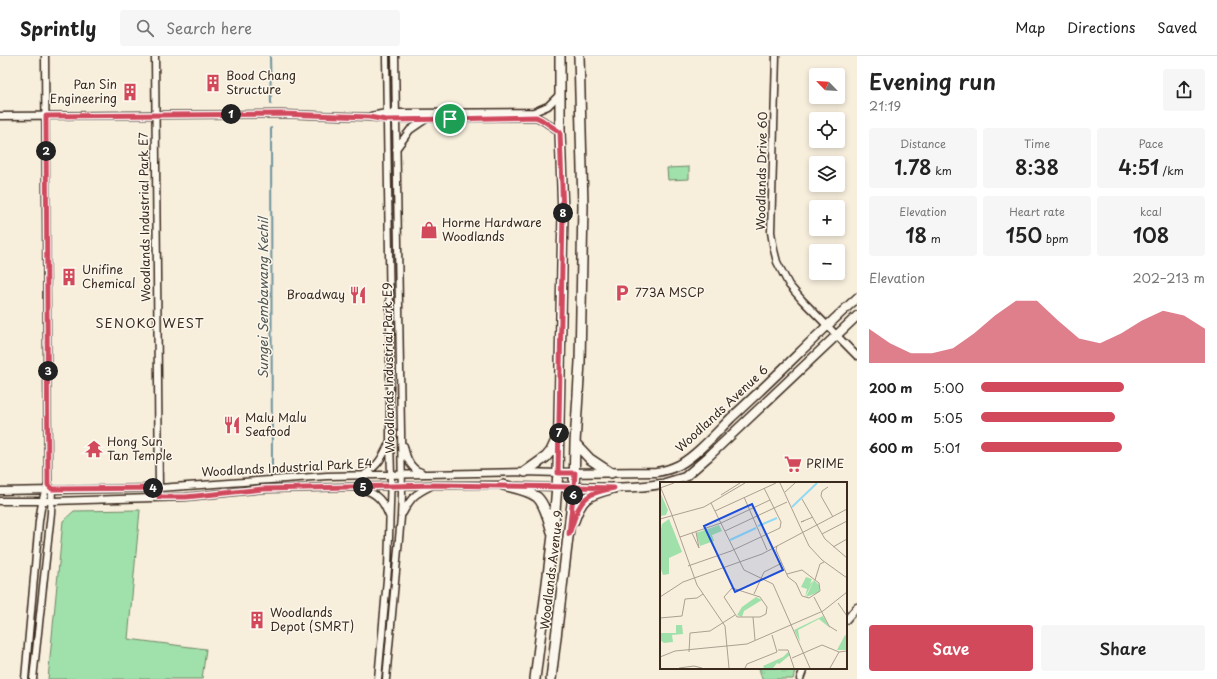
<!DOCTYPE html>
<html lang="en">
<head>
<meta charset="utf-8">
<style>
	body { margin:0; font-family:"Playpen Sans",sans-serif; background:#f6f6f6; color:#222; height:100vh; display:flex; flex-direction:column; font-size:15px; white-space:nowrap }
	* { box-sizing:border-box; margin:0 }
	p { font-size:13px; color:#767676 }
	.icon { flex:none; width:22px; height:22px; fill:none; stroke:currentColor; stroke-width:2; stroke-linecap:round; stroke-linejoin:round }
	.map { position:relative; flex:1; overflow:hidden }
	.drawer { display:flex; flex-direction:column; background:#fff; width:360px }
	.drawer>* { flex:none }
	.needle { width:26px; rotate:295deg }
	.controls { position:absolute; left:809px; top:12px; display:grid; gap:8px }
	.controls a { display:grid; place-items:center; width:36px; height:36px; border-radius:4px; background:#fff; box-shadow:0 2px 6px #0003; font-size:20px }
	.pin { position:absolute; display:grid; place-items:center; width:34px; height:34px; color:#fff; margin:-17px; border:2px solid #fff; border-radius:50%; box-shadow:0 1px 4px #0007 }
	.km { position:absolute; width:20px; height:20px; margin:-10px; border-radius:50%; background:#222; color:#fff; font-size:11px; line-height:20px; text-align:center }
	.round { display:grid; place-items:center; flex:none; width:42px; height:42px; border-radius:4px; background:#f6f6f6 }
	.headline { display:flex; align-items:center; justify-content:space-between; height:68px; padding:0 12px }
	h1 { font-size:22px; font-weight:600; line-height:30px }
	.metrics { display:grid; grid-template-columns:repeat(3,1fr); gap:6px; height:68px; padding:4px 12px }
	.metrics div { display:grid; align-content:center; border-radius:4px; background:#f6f6f6; text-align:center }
	.metrics b { font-size:20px; font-weight:600 }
	.metrics small { font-size:11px; font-weight:400 }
	.metrics p { font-size:11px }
	.chart { height:112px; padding:8px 12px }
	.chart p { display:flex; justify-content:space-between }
	.chart svg { width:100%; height:72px; margin-top:4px; fill:#d1495b; opacity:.7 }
	.cta { display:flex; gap:8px; margin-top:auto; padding:8px 12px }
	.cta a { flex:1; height:46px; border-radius:4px; background:#d1495b; color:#fff; font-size:16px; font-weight:600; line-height:46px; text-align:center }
	.cta a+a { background:#f6f6f6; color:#222 }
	ul { padding:0 12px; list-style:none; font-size:13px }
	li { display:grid; grid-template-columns:64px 48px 1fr; align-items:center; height:30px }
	li i { height:10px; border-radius:5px; background:#d1495b }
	header { display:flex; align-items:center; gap:24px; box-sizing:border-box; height:56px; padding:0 20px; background:#fff; border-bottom:1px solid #e0e0e0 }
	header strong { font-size:19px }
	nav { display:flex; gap:22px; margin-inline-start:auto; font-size:14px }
	.search { width:280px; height:36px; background:#f6f6f6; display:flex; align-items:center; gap:10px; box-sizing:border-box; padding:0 14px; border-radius:4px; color:#767676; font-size:15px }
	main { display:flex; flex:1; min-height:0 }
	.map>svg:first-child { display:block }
	.grass { fill:#a0e1ab; stroke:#6e8664 }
	.park { fill:url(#park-tufts); stroke:#6e8664 }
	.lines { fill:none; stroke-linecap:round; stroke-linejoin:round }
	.stream { stroke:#6f949e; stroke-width:2 }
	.minor-casing { stroke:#3b2a1e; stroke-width:9 }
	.tertiary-casing { stroke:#3b2a1e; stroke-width:11 }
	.secondary-casing { stroke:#3b2a1e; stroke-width:12 }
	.minor { stroke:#fbf7ec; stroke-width:6 }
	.tertiary { stroke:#fbf7ec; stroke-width:8 }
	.secondary { stroke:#fbf7ec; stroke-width:9 }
	.route-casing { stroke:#fff; stroke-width:8 }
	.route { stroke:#d1495b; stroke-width:5 }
	.labels { text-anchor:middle; stroke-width:3; stroke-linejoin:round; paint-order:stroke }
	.poi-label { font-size:12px; fill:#3b2a1e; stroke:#fbf7ec; text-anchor:start }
	.street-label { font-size:12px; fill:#3b2a1e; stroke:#fbf7ec }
	.water-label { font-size:13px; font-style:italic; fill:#515653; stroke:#fbf7ec }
	.neighbourhood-label { font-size:13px; letter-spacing:1px; fill:#3b2a1e; stroke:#fbf7ec }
	.inset-river { fill:none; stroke:#92daf3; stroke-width:2 }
	.inset-road { fill:none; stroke:#aca090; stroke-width:1 }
	.view { fill:#1d4ed8; fill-opacity:0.15; stroke:#1d4ed8; stroke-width:2 }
	.inset-edge { fill:none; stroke:#3b2a1e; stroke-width:2 }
</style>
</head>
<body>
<header>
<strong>Sprintly</strong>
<div class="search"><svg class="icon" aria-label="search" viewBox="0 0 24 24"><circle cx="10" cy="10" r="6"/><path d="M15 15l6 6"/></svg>Search here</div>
<nav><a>Map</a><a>Directions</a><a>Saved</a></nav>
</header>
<main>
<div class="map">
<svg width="857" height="623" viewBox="0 0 857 623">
	<defs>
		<pattern id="park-tufts" width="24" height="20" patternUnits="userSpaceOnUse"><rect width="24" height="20" fill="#a0e1ab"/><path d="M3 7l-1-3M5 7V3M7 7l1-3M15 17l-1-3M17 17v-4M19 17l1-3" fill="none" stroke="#8bc193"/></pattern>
	</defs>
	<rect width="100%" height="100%" fill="#f7eedc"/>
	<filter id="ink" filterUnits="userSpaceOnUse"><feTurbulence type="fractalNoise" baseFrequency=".025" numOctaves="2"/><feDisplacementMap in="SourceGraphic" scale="8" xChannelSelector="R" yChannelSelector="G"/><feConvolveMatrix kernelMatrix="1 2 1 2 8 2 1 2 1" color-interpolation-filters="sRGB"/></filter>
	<g filter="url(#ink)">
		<path class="grass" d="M689,111V123L668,124L667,112Z
			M140,454L128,583L206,593L202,623H48L63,465L74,455Z"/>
		<path class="park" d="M759,612H791L795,615L793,623H762Z"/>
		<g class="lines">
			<path class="stream" d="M270,0L271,47
				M271,72L272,413"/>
			<g class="minor-casing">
				<path id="minor" d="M155,0L159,434
					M776,0L771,176L774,194L777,206L789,229L802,244L857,300
					M0,60L281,58L369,61L387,63L536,61L542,64L560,76
					M371,60L386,57H405L534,56L548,50L560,38
					M396,93L410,74L426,63
					M404,390C406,401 410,413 421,416
					M364,419C378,409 382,403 389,387
					M517,430L557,431
					M362,433C378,438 383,445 389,460
					M0,435L159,432L327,420L525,416L558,417
					M0,445H52L186,441L263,433L435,429H505
					M403,457C411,441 415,438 431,430
					M846,564L857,551
					M25,623L39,465C41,453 42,440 48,429L45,0
					M33,623L51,457L52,433L51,432
					M378,623L388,512L391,418L390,386V264L386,0
					M386,623L401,461L402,438L395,0
					M800,623L804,612"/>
			</g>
			<g class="tertiary-casing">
				<path id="tertiary" d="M558,417L656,416C664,415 671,413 679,409C697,399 716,377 731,362C774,323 814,281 857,242
					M665,427L685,421L709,400L857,260
					M557,431C591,431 627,434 661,428"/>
			</g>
			<g class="secondary-casing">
				<path id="secondary" d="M575,387L590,403L611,417
					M525,416L546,401L551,395L557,382
					M503,429C514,432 528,434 537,441C545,448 549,466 552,476
					M574,465C582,440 589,439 614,432
					M535,623L553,479L558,417L563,158L560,76V0
					M551,623L574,431L575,387L580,306L583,150L579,0"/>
			</g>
			<use href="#minor" class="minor"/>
			<use href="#tertiary" class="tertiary"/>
			<use href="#secondary" class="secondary"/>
		</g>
	</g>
	<g class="lines" filter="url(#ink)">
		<g class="route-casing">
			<path id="route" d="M450,63L386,64L369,61L281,58L46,60L48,429L52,433L159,432V441H186L263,433L435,429L574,431L569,478C574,465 577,448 589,440C596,435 606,434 614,432L574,431L575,417H558L563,158L560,76L542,64L536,61L450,63"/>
		</g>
		<use href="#route" class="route"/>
	</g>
	<defs>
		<g id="building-bare" transform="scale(1.38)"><path d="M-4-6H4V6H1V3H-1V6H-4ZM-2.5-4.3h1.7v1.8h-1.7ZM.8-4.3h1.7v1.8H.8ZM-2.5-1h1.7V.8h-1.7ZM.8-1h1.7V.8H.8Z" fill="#d1495b" stroke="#fbf7ec" stroke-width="2.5" paint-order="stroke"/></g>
		<g id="shop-bare" transform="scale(1.38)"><path d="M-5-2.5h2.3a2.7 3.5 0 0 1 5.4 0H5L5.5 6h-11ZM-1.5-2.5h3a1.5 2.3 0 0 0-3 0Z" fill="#d1495b" stroke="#fbf7ec" stroke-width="2.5" paint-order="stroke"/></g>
		<g id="parking-bare" transform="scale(1.38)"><path d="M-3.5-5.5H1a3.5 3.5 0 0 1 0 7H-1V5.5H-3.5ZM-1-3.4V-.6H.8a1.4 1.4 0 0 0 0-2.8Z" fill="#d1495b" stroke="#fbf7ec" stroke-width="2.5" paint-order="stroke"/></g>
		<g id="restaurant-bare" transform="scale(1.38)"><path d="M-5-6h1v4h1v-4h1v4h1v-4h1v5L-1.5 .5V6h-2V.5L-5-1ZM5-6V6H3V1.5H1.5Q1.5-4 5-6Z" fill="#d1495b" stroke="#fbf7ec" stroke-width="2.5" paint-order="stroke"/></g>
		<g id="temple-bare" transform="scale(1.38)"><path d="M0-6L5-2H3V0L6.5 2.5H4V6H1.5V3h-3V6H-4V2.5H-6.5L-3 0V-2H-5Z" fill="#d1495b" stroke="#fbf7ec" stroke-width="2.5" paint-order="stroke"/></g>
		<g id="supermarket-bare" transform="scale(1.38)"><path d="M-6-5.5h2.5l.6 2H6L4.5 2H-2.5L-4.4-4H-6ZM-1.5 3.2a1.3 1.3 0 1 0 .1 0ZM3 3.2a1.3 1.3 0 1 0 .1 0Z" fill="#d1495b" stroke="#fbf7ec" stroke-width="2.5" paint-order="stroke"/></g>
	</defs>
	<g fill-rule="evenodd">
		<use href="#building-bare" x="213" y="27"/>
		<use href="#building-bare" x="130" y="36"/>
		<use href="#shop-bare" x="429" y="174"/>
		<use href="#building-bare" x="69" y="221"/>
		<use href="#parking-bare" x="622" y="237"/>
		<use href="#restaurant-bare" x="358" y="239"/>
		<use href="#restaurant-bare" x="232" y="369"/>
		<use href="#temple-bare" x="94" y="393"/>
		<use href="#supermarket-bare" x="793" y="408"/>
		<use href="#building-bare" x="257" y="564"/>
	</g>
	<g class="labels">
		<g class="poi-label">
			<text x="226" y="24">Bood Chang<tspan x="226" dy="14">Structure</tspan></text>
			<text x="117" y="33" text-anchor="end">Pan Sin<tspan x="117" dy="14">Engineering</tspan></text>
			<text x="442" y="171">Horme Hardware<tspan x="442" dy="14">Woodlands</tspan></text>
			<text x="82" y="218">Unifine<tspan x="82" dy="14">Chemical</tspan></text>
			<text x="635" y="241">773A MSCP</text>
			<text x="345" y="243" text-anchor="end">Broadway</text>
			<text x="245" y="366">Malu Malu<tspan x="245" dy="14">Seafood</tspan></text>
			<text x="107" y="390">Hong Sun<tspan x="107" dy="14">Tan Temple</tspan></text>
			<text x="806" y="412">PRIME</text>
			<text x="270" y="561">Woodlands<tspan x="270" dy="14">Depot (SMRT)</tspan></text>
		</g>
		<g class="street-label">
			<text transform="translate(762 115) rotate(-89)" y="4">Woodlands Drive 60</text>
			<text transform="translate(145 161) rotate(-91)" y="4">Woodlands Industrial Park E7</text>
			<text transform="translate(389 312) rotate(-91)" y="4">Woodlands Industrial Park E9</text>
			<text transform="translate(722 353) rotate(-43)" y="4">Woodlands Avenue 6</text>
			<text transform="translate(287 412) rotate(-3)" y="4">Woodlands Industrial Park E4</text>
			<text transform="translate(552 514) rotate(-83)" y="4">Woodlands Avenue 9</text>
		</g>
		<g class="water-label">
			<text transform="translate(263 242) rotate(-90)" y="5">Sungei Sembawang Kechil</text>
		</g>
		<g class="neighbourhood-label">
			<text x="150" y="272">SENOKO WEST</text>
		</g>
	</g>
	<g transform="translate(660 426)">
		<rect width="187" height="187" fill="#f7eedc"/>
		<path d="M59,43L62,49L52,53L54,59L40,64L36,51ZM146,95L152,97L150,102L154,98L145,115L147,107L141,105ZM163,134L170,146L159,137L138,148L140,160L134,148Z" fill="#a0e1ab"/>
		<path d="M0,10L8,28L6,33L0,34ZM9,37L22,70L9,76V92L3,93L0,85V52L2,42Z" fill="#a0e1ab"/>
		<path d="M154,98L159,103V110L146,115ZM96,115L102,118L84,129L82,135L77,133L82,125ZM16,143H22L23,152L12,153L13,160L4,161L0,158V151H16ZM185,153L187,154V168H177ZM128,170L130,173L119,182L117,181L113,186H104L103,184L123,175Z" fill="#a0e1ab"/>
		<path class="inset-river" d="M132,25L157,1M98,44L117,36M70,58L96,46"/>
		<path class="inset-road" d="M120,1L149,64L162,78L187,96M0,4L12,33M168,5L162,9L161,14L173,35M0,6L14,1M125,10L135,1M61,13L80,1M84,15L107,68M142,17L165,57L187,76M51,21L84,88L113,102L150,186M55,29L116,1M12,33L37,103L65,144L69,186M0,37L44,25L85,1M144,39L141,40L153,35M65,49L127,20M32,51L39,66L36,50M162,52L187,39M20,55L61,41L110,18M117,64L116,68L128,95L136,101L142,114L149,116L160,109L159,101L142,88L127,92M173,65L187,57M28,84L71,69L120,46L121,40L104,6M155,98L160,82L164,80M72,106L100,115L107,125L106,132L100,135H77L64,115ZM94,112L104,90L122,81M0,115L23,100L102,72L187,27M154,115L169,144L177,149M178,121L187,134M93,135L95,158M0,136L22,134L25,117L37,116L43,112M118,168H128L134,186M29,170L30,151L50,149L75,133M0,175L15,169L87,162L163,129L187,110M132,176L162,163L179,170L187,169M19,186L34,184L42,186M85,186L87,182L117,170L112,153M170,186L179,170"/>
		<path class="view" d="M92,22L123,88L75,110L44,44Z"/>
		<rect width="187" height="187" class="inset-edge"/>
	</g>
</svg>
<div class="controls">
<a><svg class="needle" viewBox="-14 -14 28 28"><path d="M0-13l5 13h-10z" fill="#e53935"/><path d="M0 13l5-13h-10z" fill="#767676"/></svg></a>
<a><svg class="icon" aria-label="locate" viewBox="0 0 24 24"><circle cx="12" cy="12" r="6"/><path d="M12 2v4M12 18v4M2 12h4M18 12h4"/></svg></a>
<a><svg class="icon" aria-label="layers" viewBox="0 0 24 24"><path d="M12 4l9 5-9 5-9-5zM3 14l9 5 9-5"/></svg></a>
<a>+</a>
<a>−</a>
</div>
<div class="pin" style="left:450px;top:63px;background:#1e9e55"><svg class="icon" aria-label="arrive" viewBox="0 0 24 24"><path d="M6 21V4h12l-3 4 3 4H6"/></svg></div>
<b class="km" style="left:231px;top:58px">1</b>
<b class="km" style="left:46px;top:95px">2</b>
<b class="km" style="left:48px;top:315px">3</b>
<b class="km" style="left:153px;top:432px">4</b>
<b class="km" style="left:363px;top:431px">5</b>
<b class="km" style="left:573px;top:439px">6</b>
<b class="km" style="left:559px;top:377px">7</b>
<b class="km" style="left:563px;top:157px">8</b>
</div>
<section class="drawer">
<div class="headline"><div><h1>Evening run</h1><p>21:19</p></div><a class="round"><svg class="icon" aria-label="share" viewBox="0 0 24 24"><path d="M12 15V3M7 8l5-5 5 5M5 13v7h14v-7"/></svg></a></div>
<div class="metrics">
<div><p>Distance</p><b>1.78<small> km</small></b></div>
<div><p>Time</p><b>8:38</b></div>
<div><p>Pace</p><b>4:51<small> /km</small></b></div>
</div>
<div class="metrics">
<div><p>Elevation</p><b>18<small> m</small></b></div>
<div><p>Heart rate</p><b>150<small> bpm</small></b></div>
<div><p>kcal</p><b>108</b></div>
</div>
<div class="chart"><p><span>Elevation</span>202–213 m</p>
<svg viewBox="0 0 160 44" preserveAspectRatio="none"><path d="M0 44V23L10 32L20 38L30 38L40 35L50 26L60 15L70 6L80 6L90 18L100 29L110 32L120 26L130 18L140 12L150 15L160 23V44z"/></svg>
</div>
<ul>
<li><b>200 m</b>5:00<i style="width:64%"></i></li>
<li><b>400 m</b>5:05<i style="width:60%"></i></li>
<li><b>600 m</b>5:01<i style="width:63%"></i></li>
</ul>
<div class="cta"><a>Save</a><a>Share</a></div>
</section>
</main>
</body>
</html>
